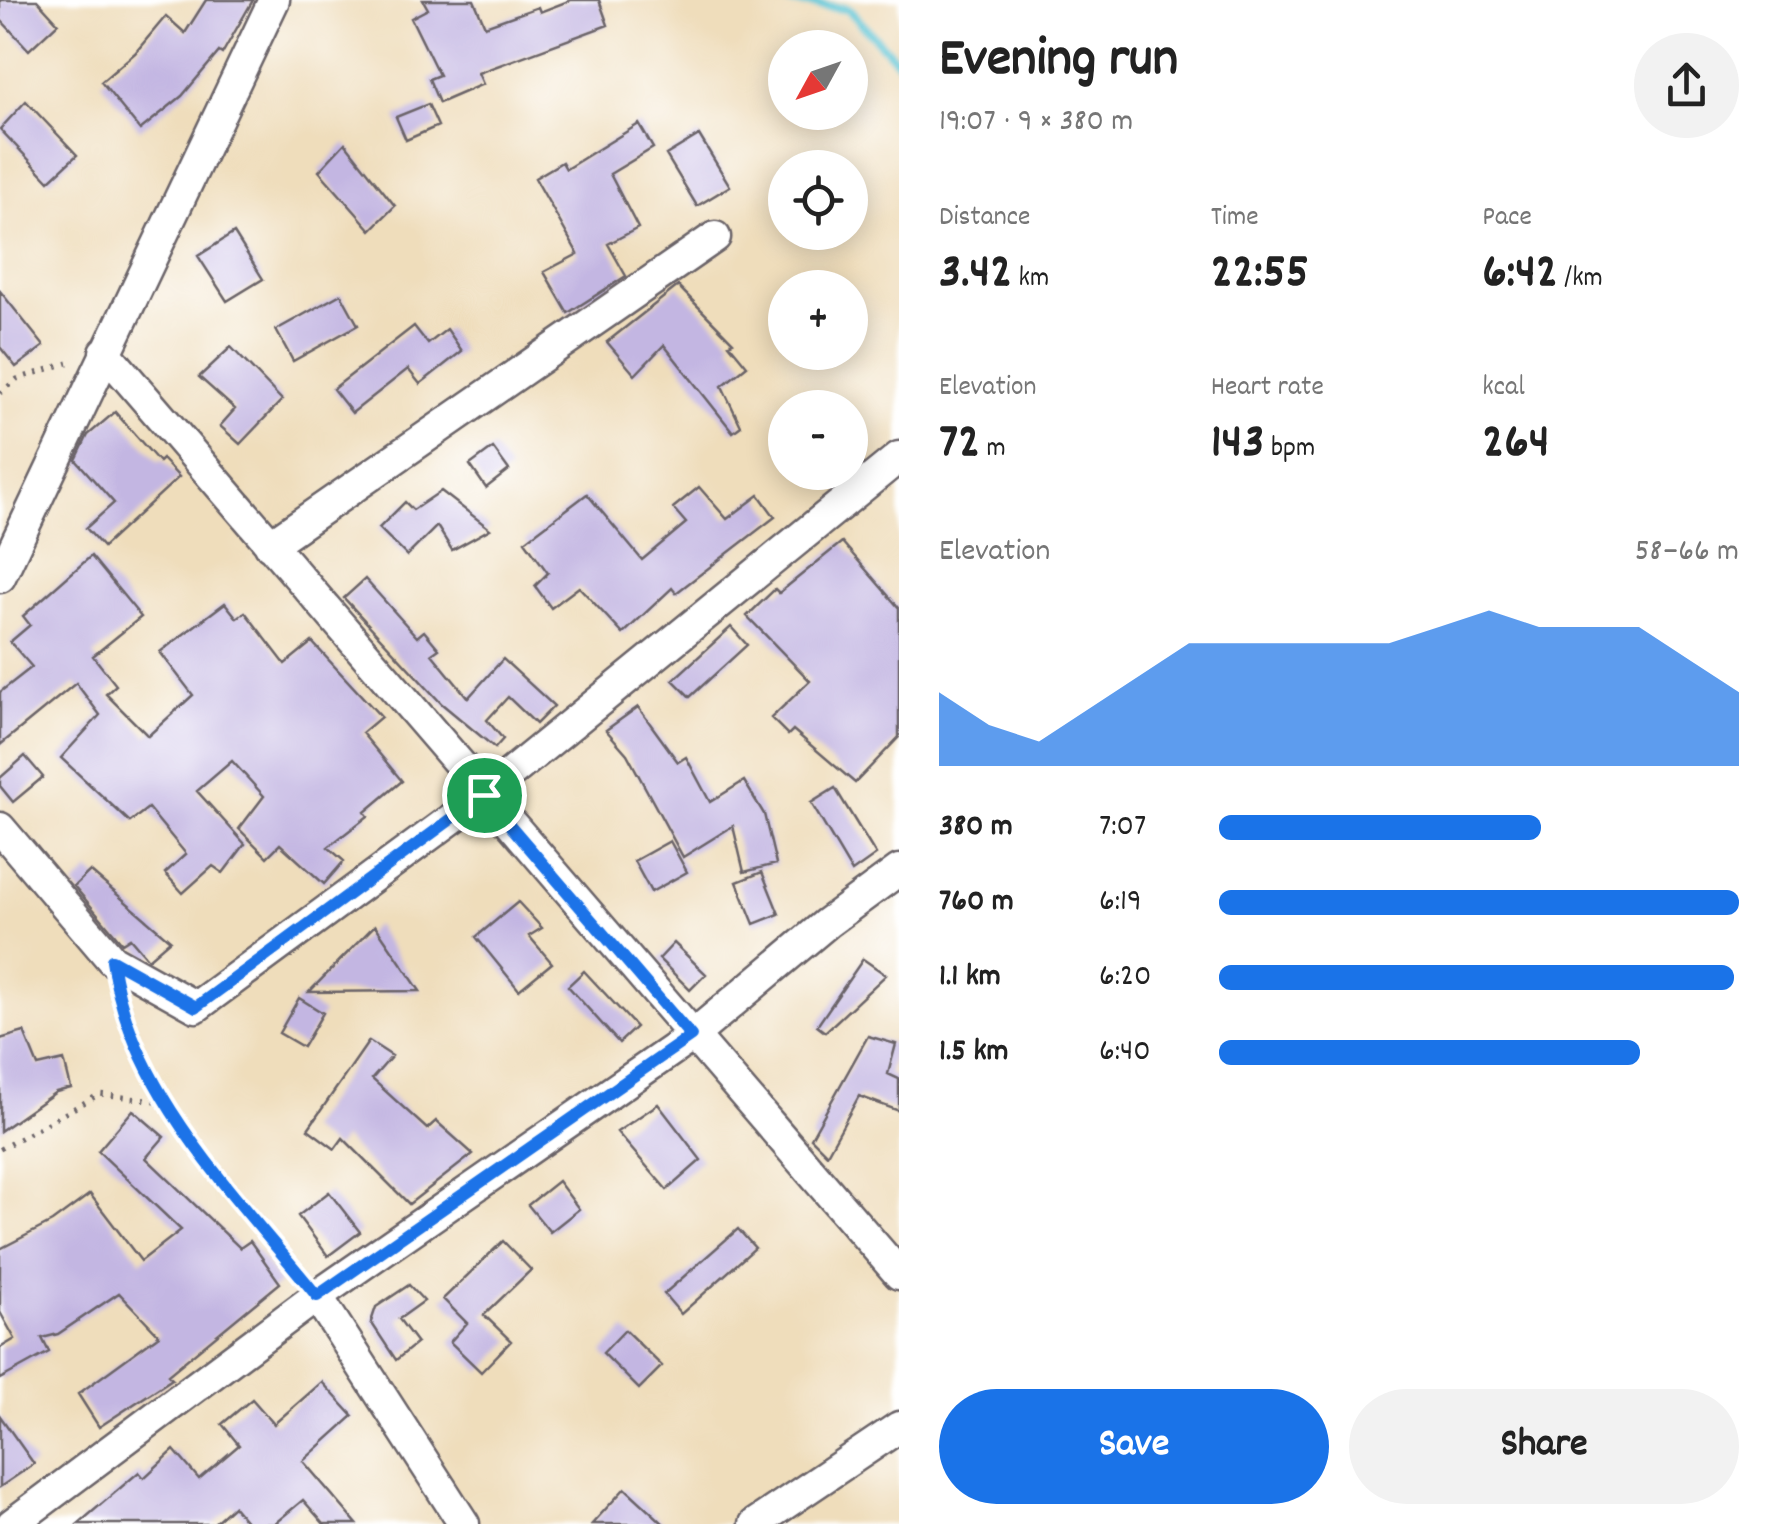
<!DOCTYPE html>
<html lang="en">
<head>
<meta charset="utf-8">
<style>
	body { margin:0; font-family:Dekko,sans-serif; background:#f2f2f2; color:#222; height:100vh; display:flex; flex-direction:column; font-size:38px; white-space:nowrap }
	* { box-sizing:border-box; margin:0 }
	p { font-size:32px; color:#767676 }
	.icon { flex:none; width:55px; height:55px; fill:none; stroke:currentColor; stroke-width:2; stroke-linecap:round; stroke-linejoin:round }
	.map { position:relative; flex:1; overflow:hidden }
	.drawer { display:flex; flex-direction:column; background:#fff; width:880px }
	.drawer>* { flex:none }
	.needle { width:65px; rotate:230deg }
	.controls { position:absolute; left:768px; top:30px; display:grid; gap:20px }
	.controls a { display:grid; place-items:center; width:100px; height:100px; border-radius:50%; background:#fff; box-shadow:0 5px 25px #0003; font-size:50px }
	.pin { position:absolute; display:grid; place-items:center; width:85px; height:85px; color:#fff; margin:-42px; border:5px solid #fff; border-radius:50%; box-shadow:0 2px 10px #0007 }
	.round { display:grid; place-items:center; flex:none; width:105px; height:105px; border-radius:52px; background:#f2f2f2 }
	.headline { display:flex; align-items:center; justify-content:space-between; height:170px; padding:0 40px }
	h1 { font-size:55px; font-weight:800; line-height:75px }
	.metrics { display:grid; grid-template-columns:repeat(3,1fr); gap:15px; height:170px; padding:10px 40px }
	.metrics div { display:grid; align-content:center }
	.metrics b { font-size:50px; font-weight:800 }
	.metrics small { font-size:28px; font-weight:400 }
	.metrics p { font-size:28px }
	.chart { height:280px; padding:20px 40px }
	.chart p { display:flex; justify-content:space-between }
	.chart svg { width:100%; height:180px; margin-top:10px; fill:#1a73e8; opacity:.7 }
	.button { display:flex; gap:20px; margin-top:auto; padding:20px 40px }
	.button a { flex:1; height:115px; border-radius:60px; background:#1a73e8; color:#fff; font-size:40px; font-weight:800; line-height:115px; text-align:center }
	.button a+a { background:#f2f2f2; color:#222 }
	ul { padding:0 40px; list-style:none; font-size:32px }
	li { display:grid; grid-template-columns:160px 120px 1fr; align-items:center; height:75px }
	li i { height:25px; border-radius:12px; background:#1a73e8 }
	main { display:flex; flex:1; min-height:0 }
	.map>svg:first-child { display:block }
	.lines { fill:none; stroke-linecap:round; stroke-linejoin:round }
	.stream { stroke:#5ac5d5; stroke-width:9 }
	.building { fill:#c3b6e2 }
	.minor-casing { stroke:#6a6368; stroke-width:35 }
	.path { stroke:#6a6368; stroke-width:5; stroke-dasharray:2.5 8; stroke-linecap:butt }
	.minor { stroke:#fff; stroke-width:30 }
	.route-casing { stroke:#fff; stroke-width:20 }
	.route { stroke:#1a73e8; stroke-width:12 }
</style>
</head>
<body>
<main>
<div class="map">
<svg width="899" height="1524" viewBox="0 0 899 1524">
	<rect width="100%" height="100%" fill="#fff"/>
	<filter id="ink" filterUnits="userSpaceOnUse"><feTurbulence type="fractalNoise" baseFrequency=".01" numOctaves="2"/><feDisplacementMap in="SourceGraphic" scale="20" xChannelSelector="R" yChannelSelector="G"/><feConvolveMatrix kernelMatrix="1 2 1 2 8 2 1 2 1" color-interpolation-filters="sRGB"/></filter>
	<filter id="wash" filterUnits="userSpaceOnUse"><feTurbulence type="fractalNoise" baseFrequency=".0048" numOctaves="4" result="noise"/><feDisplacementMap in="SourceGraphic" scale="40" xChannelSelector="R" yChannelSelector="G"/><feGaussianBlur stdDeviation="2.25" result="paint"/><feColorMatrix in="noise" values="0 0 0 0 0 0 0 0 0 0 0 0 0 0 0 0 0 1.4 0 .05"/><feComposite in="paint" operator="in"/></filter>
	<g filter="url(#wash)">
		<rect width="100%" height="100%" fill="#efddbb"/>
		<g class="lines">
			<path class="stream" d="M776,0L848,9L899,63"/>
		</g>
		<g id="blocks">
			<path class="building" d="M0,0H37L58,23L29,50L0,19Z
				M206,0H253L222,54L219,52L182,96L140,130L101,82L135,53L166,16L185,33Z
				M423,0H474L485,26L538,7L540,12L571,0H599L608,25L478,73L483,84L439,103L429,79L439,75L411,18L428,9Z
				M26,101L77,155L49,181L0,129Z
				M428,104L438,126L406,140L396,117Z
				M639,124L653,148L610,174L638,228L608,244L626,276L568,313L544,272L578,254L535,178L562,162L566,169Z
				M699,135L730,186L697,206L666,155Z
				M345,143L395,206L371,230L319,171Z
				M234,233L263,279L227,301L198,256Z
				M678,286L733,342L729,344L747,366L722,386L741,426L733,432L664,345L635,375L607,342Z
				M0,291L44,346L16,367L0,347Z
				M341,294L358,325L293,361L276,330Z
				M414,326L428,344L447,329L462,351L420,384L408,369L352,413L333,389Z
				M231,347L282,400L240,444L220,426L235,409L199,377Z
				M115,412L159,462L162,459L179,477L103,547L86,528L114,503L76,460L88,435Z
				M493,448L509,470L486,488L470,465Z
				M699,487L727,519L759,495L775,517L676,593L672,588L623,634L579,587L551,608L535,586L548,573L525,541L587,494L642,560L686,523L673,508Z
				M441,491L490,529L452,550L437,526L407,556L379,528L405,502L413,510Z
				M842,542L899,608V737L855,783L793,730L788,735L771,718L810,681L747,616L775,589L779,593Z
				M91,556L141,617L93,656L116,685L106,694L148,736L193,695L160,652L225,603L237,618L245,612L285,664L312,642L381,717L362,733L402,781L365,812L368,816L328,847L344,861L324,884L280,844L267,857L239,829L264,796L232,761L197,791L245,844L223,873L213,866L183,893L165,873L186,854L148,808L130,822L61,758L100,715L76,683L0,745V692L32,667L10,642L30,625L23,616Z
				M365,579L417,637L424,631L439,649L432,654L468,698L503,659L554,706L536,724L508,697L487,720L503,739L495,748L442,704L344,598Z
				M731,627L747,645L690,697L673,680Z
				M638,707L678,762L686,757L710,802L744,781L764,814L776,864L744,872L733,826L683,857L627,754L606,730Z
				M25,756L43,777L13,802L0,786V778Z
				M835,788L876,855L852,872L811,803Z
				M670,841L687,872L651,892L634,861Z
				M90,871L170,940L148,959L130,938L122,943L74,886Z
				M762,872L779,914L754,924L737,882Z
				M518,902L542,928L529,936L552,963L519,990L476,937Z
				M375,925L420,991L309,992Z
				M674,943L706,974L690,990L659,959Z
				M863,959L886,975L825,1032L817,1026Z
				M584,971L636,1027L619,1043L568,986Z
				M299,998L323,1013L303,1047L279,1033Z
				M24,1032L38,1066L64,1060L71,1088L56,1092L0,1131V1039Z
				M868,1036L896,1044L888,1074L899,1079V1111L859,1096L827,1154L811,1138Z
				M369,1041L392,1056L372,1079L427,1129L436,1121L473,1154L409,1204L343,1138L335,1149L308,1129Z
				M658,1104L701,1160L667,1190L617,1132Z
				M133,1110L164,1137L146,1158L240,1248L250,1241L280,1283L168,1375L172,1379L99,1427L78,1394L159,1335L119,1293L58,1334L42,1338L49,1352L0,1379V1348L15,1339L0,1312V1249L52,1222L90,1194L141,1261L181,1230L98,1151Z
				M558,1181L579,1209L550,1232L528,1205Z
				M329,1192L360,1232L328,1256L298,1216Z
				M738,1229L755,1248L681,1314L664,1294Z
				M503,1241L531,1270L484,1315L511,1341L481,1372L450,1342L467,1323L443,1299Z
				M409,1285L424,1301L399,1319L417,1343L396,1360L371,1322L376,1307Z
				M625,1330L662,1366L639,1389L603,1353Z
				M322,1382L353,1416L303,1461L357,1524H324L303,1500L274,1524H248L233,1506L213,1524H78L139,1472L144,1478L174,1450L199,1479L239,1445L222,1424L252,1399L274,1424Z
				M0,1416L34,1464L0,1487Z
				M625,1488L664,1524H592Z"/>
		</g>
	</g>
	<g filter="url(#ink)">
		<use href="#blocks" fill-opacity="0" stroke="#6a6368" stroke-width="2.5"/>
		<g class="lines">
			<g class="minor-casing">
				<path id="minor" d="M105,352L899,1274
					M270,545L715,237
					M0,577L274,0
					M0,828L112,960L196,1007L484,795L899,457
					M317,1296L464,1524
					M12,1524L317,1296L691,1037L827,923L899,870
					M755,1524L899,1427"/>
			</g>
			<path class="path" d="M0,393L17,379L68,363
				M117,997L163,1102L299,1274
				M0,1149L100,1094L163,1102"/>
			<use href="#minor" class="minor"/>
		</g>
	</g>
	<g class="lines" filter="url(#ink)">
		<g class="route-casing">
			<path id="route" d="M484,795L691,1036L317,1296C236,1195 130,1093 112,960L196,1007Z"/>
		</g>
		<use href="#route" class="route"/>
	</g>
</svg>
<div class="controls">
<a><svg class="needle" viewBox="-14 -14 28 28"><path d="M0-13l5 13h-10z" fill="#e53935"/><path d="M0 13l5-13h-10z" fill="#767676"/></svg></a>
<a><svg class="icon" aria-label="locate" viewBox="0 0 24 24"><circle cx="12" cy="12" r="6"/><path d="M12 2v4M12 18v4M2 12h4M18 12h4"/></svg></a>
<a>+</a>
<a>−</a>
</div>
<div class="pin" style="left:484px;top:795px;background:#1e9e55"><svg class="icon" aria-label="arrive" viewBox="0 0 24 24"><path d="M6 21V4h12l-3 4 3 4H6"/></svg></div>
</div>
<section class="drawer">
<div class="headline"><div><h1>Evening run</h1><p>19:07 · 9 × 380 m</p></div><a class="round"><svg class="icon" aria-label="share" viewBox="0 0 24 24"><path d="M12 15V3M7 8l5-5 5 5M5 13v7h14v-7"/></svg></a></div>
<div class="metrics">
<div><p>Distance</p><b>3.42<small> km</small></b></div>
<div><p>Time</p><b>22:55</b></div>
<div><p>Pace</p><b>6:42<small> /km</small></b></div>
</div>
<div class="metrics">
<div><p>Elevation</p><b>72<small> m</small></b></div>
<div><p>Heart rate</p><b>143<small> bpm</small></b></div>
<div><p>kcal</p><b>264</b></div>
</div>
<div class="chart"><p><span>Elevation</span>58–66 m</p>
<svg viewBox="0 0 160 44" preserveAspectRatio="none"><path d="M0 44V26L10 34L20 38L30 30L40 22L50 14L60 14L70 14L80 14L90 14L100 10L110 6L120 10L130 10L140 10L150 18L160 26V44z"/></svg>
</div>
<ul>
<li><b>380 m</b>7:07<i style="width:62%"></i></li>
<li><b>760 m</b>6:19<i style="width:100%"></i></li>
<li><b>1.1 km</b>6:20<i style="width:99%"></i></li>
<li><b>1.5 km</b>6:40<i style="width:81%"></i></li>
</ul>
<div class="button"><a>Save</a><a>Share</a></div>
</section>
</main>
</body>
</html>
